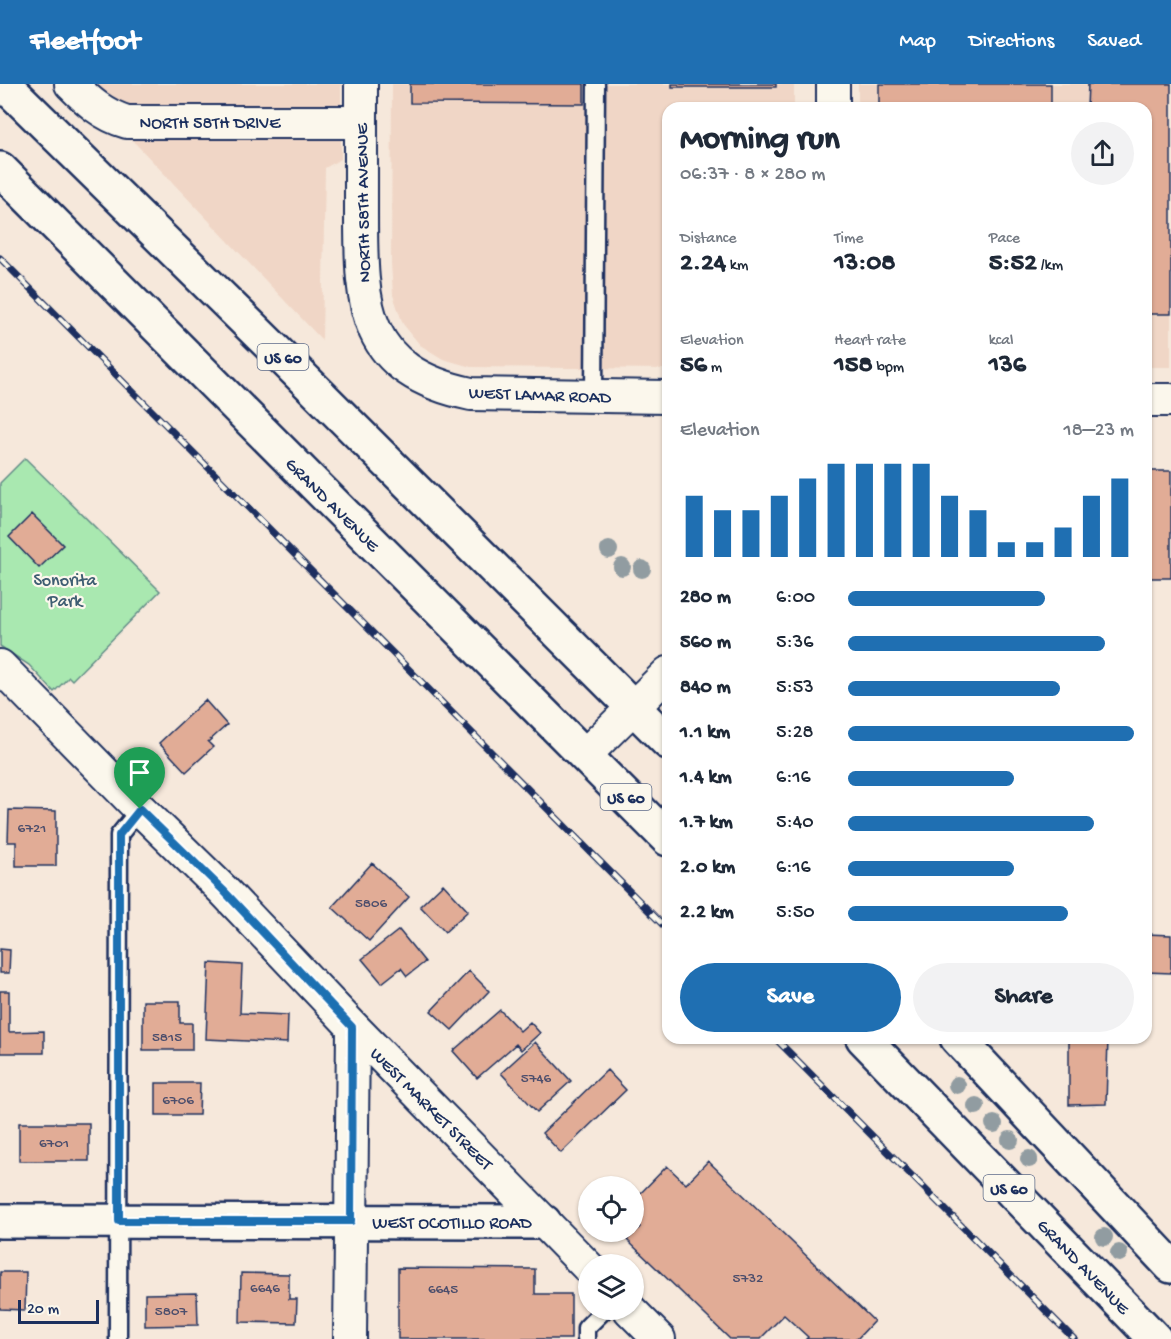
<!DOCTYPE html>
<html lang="en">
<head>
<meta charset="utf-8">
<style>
	body { margin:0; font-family:"Gochi Hand",sans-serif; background:#f2f2f3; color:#1f2937; height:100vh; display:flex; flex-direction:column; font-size:22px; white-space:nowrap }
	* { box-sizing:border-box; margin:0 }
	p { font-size:20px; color:#747a83 }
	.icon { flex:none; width:33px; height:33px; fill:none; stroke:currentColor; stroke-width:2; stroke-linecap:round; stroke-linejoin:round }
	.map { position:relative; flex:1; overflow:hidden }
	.panel { position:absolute; left:662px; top:18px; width:490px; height:942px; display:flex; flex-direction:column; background:#fff; border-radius:18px; box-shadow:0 2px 4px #0004 }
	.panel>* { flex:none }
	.tools { position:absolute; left:578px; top:1092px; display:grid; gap:12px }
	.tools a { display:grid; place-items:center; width:66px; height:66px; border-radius:50%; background:#fff; box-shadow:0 2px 4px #0004; font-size:30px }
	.scale { position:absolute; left:18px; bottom:15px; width:81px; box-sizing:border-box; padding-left:6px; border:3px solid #1b2f5e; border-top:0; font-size:16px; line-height:21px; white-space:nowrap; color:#1b2f5e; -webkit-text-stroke:4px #fbf7ec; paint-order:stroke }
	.pin { position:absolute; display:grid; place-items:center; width:51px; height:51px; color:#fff; margin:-62px -26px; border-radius:50% 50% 50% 0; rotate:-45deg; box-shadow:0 0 6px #0007 }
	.pin .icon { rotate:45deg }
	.round { display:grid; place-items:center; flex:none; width:63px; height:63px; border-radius:32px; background:#f2f2f3 }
	.head { display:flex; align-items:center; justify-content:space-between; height:102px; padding:0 18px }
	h1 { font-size:33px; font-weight:700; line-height:45px }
	.stats { display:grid; grid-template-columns:repeat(3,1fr); gap:9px; height:102px; padding:6px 18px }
	.stats div { display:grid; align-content:center }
	.stats b { font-size:26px; font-weight:700 }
	.stats small { font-size:16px; font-weight:400 }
	.stats p { font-size:16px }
	.chart { height:168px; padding:12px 18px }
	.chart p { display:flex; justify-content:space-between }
	.chart svg { width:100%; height:108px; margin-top:6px; stroke:#1f6fb2; stroke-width:6 }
	.cta { display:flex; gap:12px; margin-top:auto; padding:12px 18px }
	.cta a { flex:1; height:69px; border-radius:36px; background:#1f6fb2; color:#fff; font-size:24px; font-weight:700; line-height:69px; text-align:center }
	.cta a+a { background:#f2f2f3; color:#1f2937 }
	ul { padding:0 18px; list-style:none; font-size:20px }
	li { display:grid; grid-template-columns:96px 72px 1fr; align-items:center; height:45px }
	li i { height:15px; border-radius:8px; background:#1f6fb2 }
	header { display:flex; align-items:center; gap:36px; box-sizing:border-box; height:84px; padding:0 30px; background:#1f6fb2; color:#fff }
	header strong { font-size:28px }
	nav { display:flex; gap:33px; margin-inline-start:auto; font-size:21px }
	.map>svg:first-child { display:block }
	.built { fill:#f0d6c6 }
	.green { fill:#a9e8b0; stroke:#628c87; stroke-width:1.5 }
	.building { fill:#e1ac96; stroke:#1b2f5e; stroke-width:1.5 }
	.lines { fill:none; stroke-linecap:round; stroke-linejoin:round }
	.service-casing { stroke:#1b2f5e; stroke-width:21 }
	.minor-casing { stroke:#1b2f5e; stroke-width:36 }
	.tertiary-casing { stroke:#1b2f5e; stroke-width:38 }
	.trunk-casing { stroke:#1b2f5e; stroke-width:38 }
	.service { stroke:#fbf7ec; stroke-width:16 }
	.minor { stroke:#fbf7ec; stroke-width:32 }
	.tertiary { stroke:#fbf7ec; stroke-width:33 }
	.trunk { stroke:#fbf7ec; stroke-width:33 }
	.rail-casing { stroke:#1b2f5e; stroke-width:7 }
	.rail { stroke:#fbf7ec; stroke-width:4.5; stroke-dasharray:14; stroke-linecap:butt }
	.tree { fill:#919ca1 }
	.route-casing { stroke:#fff; stroke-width:12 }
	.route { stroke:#1f6fb2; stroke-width:8 }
	.labels { text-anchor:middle; stroke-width:4.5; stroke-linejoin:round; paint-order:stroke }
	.number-label { font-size:15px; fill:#4c4e6c }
	.shield { fill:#fbf7ec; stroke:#5e6b89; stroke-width:1.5 }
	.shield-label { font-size:16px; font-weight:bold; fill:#1b2f5e }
	.street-label { font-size:18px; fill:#1b2f5e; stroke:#fbf7ec }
	.park-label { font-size:18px; fill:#3e5d72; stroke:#fbf7ec }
</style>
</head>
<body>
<header>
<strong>Fleetfoot</strong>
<nav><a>Map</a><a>Directions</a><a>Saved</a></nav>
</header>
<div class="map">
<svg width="1171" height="1255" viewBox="0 0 1171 1255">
	<rect width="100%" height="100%" fill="#f6e8db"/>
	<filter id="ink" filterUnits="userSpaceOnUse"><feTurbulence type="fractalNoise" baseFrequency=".0167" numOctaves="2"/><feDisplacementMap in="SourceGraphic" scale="12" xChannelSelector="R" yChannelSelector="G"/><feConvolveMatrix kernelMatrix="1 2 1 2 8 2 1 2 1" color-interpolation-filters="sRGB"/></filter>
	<g filter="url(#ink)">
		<path class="built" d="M79,0H341V75L325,84L322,256Z
			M392,0H794V24H668L667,285L471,283L443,275L420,261L403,240L393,211L391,179Z
			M858,0H1171V283H1146V24H858Z"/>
		<path class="green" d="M25,374L160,507L72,596L69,593L54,608L29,581L0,562V399Z"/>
		<path class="building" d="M410,0H584V20L410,19Z
			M672,0H776V3H672Z
			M879,0H1051V24H879Z
			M1088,0H1171V230H1146V24H1087Z
			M1146,387H1171V494H1146Z
			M32,430L63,461L39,484L9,453Z
			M205,616L227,641L208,658L213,663L186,688L159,659Z
			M9,726L56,727V782H16V758H8Z
			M372,779L409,813L369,857L332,823Z
			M443,800L468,827L445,848L420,822Z
			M399,846L425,878L407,892L401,884L382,899L362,875Z
			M1146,850L1171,851V889L1146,888Z
			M0,865L10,866L9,889H0Z
			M209,879L242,881L240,929L288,931L287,959L206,955Z
			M469,887L489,907L452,946L431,927Z
			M0,907H9V948L44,947V969H0Z
			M143,917H180V939H192V966H143Z
			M500,926L520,947L530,938L540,949L521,966L516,960L477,994L453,967Z
			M1069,954H1108L1106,1020L1069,1021Z
			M535,958L571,997L537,1028L501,989Z
			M607,986L626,1006L561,1069L542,1049Z
			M156,999H200L199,1031H156Z
			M19,1039H89V1077H19Z
			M708,1077L874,1237L857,1255H806L808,1253L784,1231L760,1255H730L627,1156L640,1143L633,1136V1117L667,1082L686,1100Z
			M398,1184L535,1185V1210H571V1255H398Z
			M0,1188H26L25,1226L0,1225Z
			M241,1189L289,1190V1215H297L296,1239L240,1238Z
			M197,1209L198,1241L145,1242V1210Z"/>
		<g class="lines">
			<g class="service-casing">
				<path id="service" d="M594,312L596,0
					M118,1255L119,751L140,725
					M586,1255V1244L604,1226"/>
			</g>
			<g class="minor-casing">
				<path id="minor" d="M71,0C88,17 103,31 127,38H361
					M361,0C361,43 361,86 361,129C361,224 362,287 471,310L668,313
					M833,24V0
					M1146,316H1171
					M0,582L140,725L223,806L353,943L588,1183
					M585,671L668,589
					M630,1226L659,1255
					M350,1255L353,943"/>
			</g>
			<g class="tertiary-casing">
				<path id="tertiary" d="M0,1137L544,1138"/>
			</g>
			<g class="trunk-casing">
				<path id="trunk" d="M4,0L270,261L668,658
					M0,85L668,755
					M863,954L1155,1255
					M957,954L1171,1182"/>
			</g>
			<use href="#service" class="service"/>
			<use href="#minor" class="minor"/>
			<use href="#tertiary" class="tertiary"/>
			<use href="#trunk" class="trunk"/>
			<g class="rail-casing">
				<path id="rail" d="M0,174L668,846
					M775,954L1074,1255"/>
			</g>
			<use href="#rail" class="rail"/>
		</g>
		<g class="tree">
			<circle cx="609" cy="466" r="9"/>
			<circle cx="622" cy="483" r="9"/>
			<circle cx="642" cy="485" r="9"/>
			<circle cx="957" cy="1001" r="9"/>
			<circle cx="976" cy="1022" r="9"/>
			<circle cx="994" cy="1040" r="9"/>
			<circle cx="1010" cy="1056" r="9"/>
			<circle cx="1029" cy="1075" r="9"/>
			<circle cx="1104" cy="1153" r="9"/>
			<circle cx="1119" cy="1169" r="9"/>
		</g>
	</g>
	<g class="lines" filter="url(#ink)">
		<g class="route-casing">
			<path id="route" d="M140,725L223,806L352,943L351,1137H119V751Z"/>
		</g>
		<use href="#route" class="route"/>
	</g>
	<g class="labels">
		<g class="number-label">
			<text x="32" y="748">6721</text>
			<text x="371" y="823">5806</text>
			<text x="167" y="957">5815</text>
			<text x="536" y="998">5746</text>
			<text x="178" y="1020">6706</text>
			<text x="54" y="1063">6701</text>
			<text x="748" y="1198">5732</text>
			<text x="265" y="1208">6646</text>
			<text x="443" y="1209">6645</text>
			<text x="171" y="1231">5807</text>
		</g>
		<g class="shield">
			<rect x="257.5" y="260" width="51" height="26" rx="4.5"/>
			<rect x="600.5" y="700" width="51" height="26" rx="4.5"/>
			<rect x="983.5" y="1091" width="51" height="26" rx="4.5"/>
		</g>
		<g class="shield-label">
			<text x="283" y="279">US 60</text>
			<text x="626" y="719">US 60</text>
			<text x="1009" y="1110">US 60</text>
		</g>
		<g class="street-label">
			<text x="210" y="44">NORTH 58TH DRIVE</text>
			<text transform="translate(362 119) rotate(-91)" y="6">NORTH 58TH AVENUE</text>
			<text transform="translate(540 310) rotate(2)" y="6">WEST LAMAR ROAD</text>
			<text transform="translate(333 420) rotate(45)" y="6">GRAND AVENUE</text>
			<text transform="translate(432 1024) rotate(45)" y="6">WEST MARKET STREET</text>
			<text x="452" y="1144">WEST OCOTILLO ROAD</text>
			<text transform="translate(1084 1182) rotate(46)" y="6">GRAND AVENUE</text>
		</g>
		<g class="park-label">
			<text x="65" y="501">Sonorita<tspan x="65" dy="21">Park</tspan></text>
		</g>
	</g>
</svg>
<div class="tools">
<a><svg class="icon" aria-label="locate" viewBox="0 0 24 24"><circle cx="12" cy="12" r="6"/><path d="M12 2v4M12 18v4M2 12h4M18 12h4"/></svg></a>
<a><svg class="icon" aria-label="layers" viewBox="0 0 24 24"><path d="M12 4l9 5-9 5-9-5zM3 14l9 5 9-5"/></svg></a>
</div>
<div class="scale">20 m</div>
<div class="pin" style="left:140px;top:725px;background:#1e9e55"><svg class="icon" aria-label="arrive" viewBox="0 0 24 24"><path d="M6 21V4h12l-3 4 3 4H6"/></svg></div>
<section class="panel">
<div class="head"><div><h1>Morning run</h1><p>06:37 · 8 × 280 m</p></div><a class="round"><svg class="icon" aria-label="share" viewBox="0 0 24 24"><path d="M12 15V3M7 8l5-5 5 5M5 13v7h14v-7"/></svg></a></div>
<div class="stats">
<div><p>Distance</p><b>2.24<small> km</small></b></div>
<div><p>Time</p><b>13:08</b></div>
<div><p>Pace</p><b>5:52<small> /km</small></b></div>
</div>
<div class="stats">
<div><p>Elevation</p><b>56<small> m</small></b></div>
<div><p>Heart rate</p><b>158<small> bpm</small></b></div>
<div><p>kcal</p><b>136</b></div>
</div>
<div class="chart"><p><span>Elevation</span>18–23 m</p>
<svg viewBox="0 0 160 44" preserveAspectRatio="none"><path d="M5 44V19M15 44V25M25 44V25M35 44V19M45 44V12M55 44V6M65 44V6M75 44V6M85 44V6M95 44V19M105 44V25M115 44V38M125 44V38M135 44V32M145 44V19M155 44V12"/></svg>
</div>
<ul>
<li><b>280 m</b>6:00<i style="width:69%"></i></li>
<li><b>560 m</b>5:36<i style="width:90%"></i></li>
<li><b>840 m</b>5:53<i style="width:74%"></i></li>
<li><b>1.1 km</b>5:28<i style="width:100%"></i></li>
<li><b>1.4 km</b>6:16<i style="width:58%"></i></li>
<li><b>1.7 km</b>5:40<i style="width:86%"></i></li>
<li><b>2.0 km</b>6:16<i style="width:58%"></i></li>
<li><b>2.2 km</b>5:50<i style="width:77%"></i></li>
</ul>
<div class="cta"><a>Save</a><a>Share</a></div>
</section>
</div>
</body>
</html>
